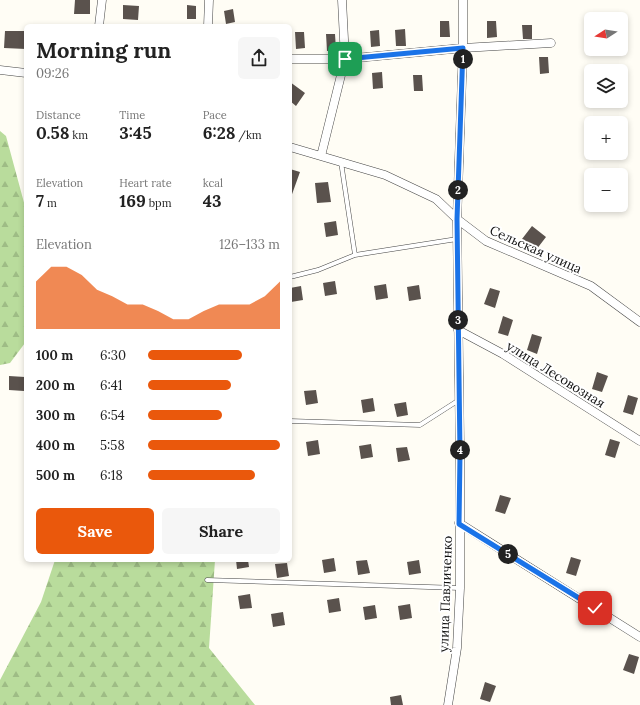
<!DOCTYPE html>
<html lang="en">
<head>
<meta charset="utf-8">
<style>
	body { margin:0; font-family:Lora,serif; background:#f6f6f6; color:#222; height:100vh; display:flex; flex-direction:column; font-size:15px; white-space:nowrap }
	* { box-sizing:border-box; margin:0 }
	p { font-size:13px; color:#767676 }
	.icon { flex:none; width:22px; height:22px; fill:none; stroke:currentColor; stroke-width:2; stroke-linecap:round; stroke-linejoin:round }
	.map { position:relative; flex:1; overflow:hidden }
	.sheet { position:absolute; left:24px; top:24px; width:268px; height:538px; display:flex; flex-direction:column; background:#fff; border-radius:6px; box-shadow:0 2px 6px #0003 }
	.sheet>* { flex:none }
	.needle { width:26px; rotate:258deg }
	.controls { position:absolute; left:584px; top:12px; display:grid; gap:8px }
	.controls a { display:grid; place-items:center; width:44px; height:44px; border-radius:6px; background:#fff; box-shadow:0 2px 6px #0003; font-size:20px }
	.pin { position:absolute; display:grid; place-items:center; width:34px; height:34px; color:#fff; margin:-17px; border-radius:8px; box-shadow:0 2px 6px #0006 }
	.km { position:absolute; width:20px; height:20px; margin:-10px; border-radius:50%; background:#222; color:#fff; font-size:11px; line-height:20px; text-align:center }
	.round { display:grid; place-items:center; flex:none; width:42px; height:42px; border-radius:6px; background:#f6f6f6 }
	.overview { display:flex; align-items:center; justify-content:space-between; height:68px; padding:0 12px }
	h1 { font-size:22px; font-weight:700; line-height:30px }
	.figures { display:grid; grid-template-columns:repeat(3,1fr); gap:6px; height:68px; padding:4px 12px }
	.figures div { display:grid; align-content:center }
	.figures b { font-size:17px; font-weight:700 }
	.figures small { font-size:11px; font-weight:400 }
	.figures p { font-size:11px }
	.chart { height:112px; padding:8px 12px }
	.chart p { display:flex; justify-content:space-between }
	.chart svg { width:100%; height:72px; margin-top:4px; fill:#ea580c; opacity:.7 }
	.primary-button { display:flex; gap:8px; margin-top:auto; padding:8px 12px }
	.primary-button a { flex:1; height:46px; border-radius:6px; background:#ea580c; color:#fff; font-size:16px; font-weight:700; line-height:46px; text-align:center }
	.primary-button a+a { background:#f6f6f6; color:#222 }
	ul { padding:0 12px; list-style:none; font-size:13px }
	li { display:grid; grid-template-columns:64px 48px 1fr; align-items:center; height:30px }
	li i { height:10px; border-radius:5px; background:#ea580c }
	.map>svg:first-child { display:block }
	.forest { fill:url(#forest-firs) }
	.building { fill:#5a524d }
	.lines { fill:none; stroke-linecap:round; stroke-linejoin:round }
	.service-casing { stroke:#444; stroke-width:5 }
	.minor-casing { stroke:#444; stroke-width:9 }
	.service { stroke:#fff; stroke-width:4 }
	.minor { stroke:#fff; stroke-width:8 }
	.route-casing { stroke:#fff; stroke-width:8 }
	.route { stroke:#1a73e8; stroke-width:5 }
	.labels { text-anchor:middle; stroke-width:4; stroke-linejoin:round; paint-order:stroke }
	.street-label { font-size:13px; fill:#111; stroke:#fff }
</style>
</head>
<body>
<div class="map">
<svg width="640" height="705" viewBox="0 0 640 705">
	<defs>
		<pattern id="forest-firs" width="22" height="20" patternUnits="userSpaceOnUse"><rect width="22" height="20" fill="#b9dc9c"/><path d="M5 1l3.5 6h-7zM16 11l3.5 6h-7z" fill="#9ebc85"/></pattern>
	</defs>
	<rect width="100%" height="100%" fill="#fffdf5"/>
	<path class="forest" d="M0,131L6,136L26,210L25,343L10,363L0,365Z
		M55,560H215L209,648L255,705H0V680L41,602Z"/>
	<path class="building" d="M75,0H90V14H74Z
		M123,5L139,6L138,20L123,19Z
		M187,5L196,6V19H187Z
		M233,9L235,22L226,24L224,11Z
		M440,21H449L450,37H440Z
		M487,21H496L497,37L487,38Z
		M522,25H532V39H523Z
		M405,29L406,46H396L395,30Z
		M379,30L380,46L371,47L370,31Z
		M5,31H26V49L4,48Z
		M295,32H304L305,48L296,49Z
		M326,34H335L336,50L327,51Z
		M539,57H548L549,73L540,74Z
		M382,72L383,88L373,89L372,73Z
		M413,75H422L423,91H414Z
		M290,82L305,93L296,106L290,101Z
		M290,169L300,172L291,197H290Z
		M328,182L331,202L317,203L315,183Z
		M336,221L338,235L326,237L324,223Z
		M532,226L546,237L536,250L522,239Z
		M335,281L337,294L325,296L323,283Z
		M386,284L388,298L376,300L374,286Z
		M419,285L421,299L409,301L407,287Z
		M301,286L303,300L291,302L290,288Z
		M490,288L500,291L495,308L484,304Z
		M503,316L513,320L508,336L498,333Z
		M532,334L542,337L537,354L527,350Z
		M597,372L608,376L602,392L592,389Z
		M9,376L25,377L24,391L9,390Z
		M316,390L318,403L306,405L304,391Z
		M628,395L638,398L633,415L623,412Z
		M373,398L375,411L363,413L361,400Z
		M406,402L408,415L397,417L394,404Z
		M610,439L620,442L615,458L605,455Z
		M318,440L320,454L308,456L306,442Z
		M371,444L373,457L361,459L359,446Z
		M407,447L410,460L398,462L396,448Z
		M500,495L511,498L505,514L495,511Z
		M571,557L581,560L576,576L566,573Z
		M334,558L336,571L324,573L322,560Z
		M236,560H248L249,567L237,569Z
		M367,560L370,573L358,575L356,561Z
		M419,560L421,573L409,575L407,562Z
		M287,563L289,576L277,578L275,564Z
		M250,594L252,608L240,609L238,596Z
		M339,598L341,611L329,613L327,600Z
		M410,604L412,618L400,620L398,606Z
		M375,605L377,618L365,620L363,607Z
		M283,612L285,625L273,627L271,614Z
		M629,654L639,657L634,674L623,670Z
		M485,682L496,686L490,702L480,699Z
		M401,695L403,705H391L390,697Z"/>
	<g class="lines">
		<g class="service-casing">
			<path id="service" d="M341,162L355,255L457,239
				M290,277L318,270L355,255
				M290,421L420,425L459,400
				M207,580L460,588"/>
		</g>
		<g class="minor-casing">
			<path id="minor" d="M99,26L102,0
				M208,26L209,0
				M290,59H345L463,48L551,43
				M0,70L26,73
				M290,147L385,175L436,199L457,219L486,241L591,286L640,322
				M321,156L345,59L342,0
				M458,330L503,354L640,441
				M459,523L640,637
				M448,705L457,648L460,588V454L457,219L463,48V0"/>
		</g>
		<use href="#service" class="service"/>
		<use href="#minor" class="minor"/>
	</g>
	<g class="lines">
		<g class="route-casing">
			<path id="route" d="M345,59L463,48L457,219L460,454L459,524L595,608"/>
		</g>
		<use href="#route" class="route"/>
	</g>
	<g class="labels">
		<g class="street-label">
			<text transform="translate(536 249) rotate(24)" y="5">Сельская улица</text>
			<text transform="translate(556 374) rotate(32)" y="5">улица Лесовозная</text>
			<text transform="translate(445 594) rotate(-88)" y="5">улица Павличенко</text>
		</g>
	</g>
</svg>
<div class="controls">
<a><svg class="needle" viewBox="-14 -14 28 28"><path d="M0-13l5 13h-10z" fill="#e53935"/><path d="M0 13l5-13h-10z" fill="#767676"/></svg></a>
<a><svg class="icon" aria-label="layers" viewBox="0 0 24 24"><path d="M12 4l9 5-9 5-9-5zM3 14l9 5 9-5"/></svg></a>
<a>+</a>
<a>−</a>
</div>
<div class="pin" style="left:345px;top:59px;background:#1e9e55"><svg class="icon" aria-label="arrive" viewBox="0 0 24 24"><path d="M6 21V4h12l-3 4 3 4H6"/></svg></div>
<div class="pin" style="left:595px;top:608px;background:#d93025"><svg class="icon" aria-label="check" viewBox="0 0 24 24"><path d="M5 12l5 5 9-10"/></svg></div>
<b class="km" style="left:463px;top:59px">1</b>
<b class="km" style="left:458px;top:190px">2</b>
<b class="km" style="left:458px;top:320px">3</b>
<b class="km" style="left:460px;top:450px">4</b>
<b class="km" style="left:508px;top:554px">5</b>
<section class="sheet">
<div class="overview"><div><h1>Morning run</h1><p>09:26</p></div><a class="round"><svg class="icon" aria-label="share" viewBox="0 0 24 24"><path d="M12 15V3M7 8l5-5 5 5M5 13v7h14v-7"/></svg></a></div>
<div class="figures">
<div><p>Distance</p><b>0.58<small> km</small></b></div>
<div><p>Time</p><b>3:45</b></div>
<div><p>Pace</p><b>6:28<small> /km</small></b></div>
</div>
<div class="figures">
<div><p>Elevation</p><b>7<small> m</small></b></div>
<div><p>Heart rate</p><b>169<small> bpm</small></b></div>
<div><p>kcal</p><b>43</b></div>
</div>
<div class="chart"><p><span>Elevation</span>126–133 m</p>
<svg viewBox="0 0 160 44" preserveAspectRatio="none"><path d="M0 44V15L10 6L20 6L30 11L40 20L50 24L60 29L70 29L80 33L90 38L100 38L110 33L120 29L130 29L140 29L150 24L160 15V44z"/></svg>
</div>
<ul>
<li><b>100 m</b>6:30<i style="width:71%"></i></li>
<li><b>200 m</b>6:41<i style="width:63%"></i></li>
<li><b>300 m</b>6:54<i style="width:56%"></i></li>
<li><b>400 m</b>5:58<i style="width:100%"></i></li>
<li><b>500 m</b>6:18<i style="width:81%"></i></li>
</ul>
<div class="primary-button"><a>Save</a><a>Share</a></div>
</section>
</div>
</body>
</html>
